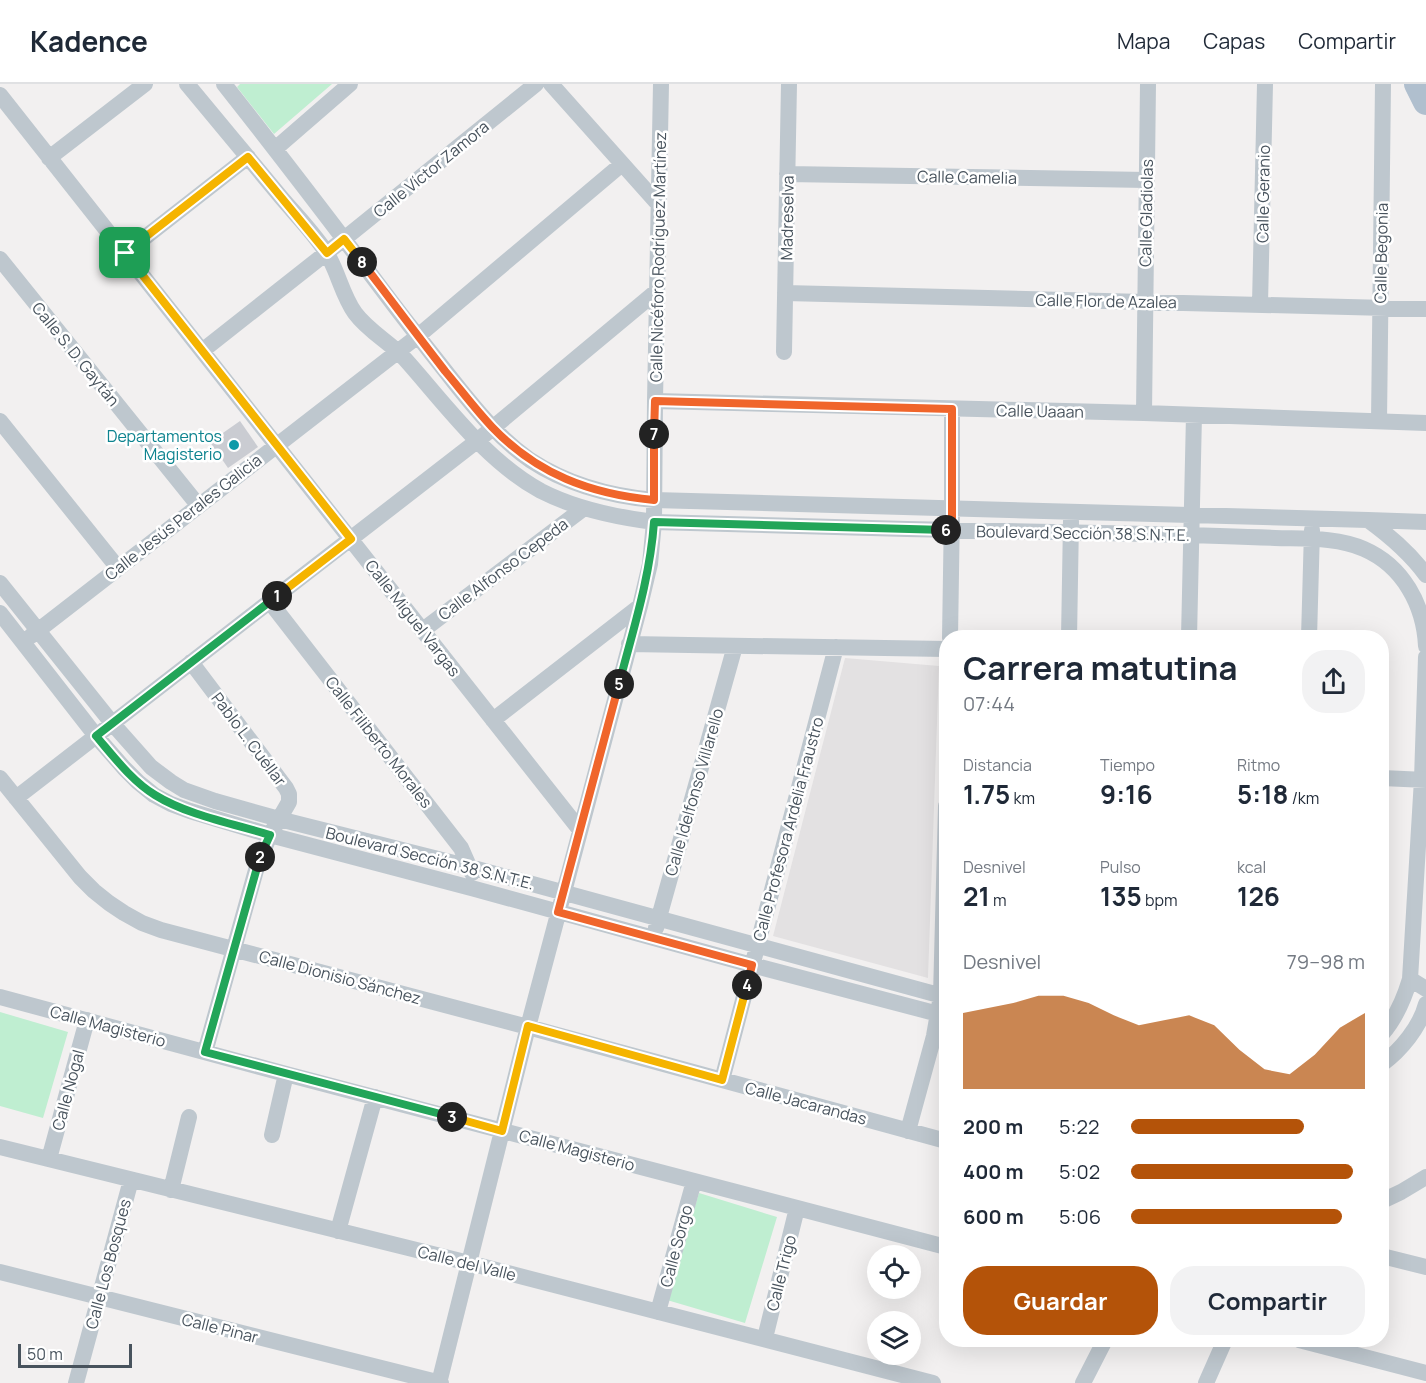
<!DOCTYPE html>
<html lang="es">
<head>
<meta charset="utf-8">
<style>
	body { margin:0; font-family:Manrope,sans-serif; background:#f2f2f3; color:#1f2937; height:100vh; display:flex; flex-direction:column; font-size:22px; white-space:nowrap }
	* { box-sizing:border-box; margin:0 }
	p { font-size:20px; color:#747a83 }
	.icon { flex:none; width:33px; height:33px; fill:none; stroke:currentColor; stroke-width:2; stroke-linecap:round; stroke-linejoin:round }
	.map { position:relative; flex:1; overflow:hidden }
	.sheet { position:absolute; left:939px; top:546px; width:450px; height:717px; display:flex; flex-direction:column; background:#fff; border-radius:24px; box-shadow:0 6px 24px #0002 }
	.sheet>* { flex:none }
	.controls { position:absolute; left:867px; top:1161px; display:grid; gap:12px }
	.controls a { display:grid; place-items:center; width:54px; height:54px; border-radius:50%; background:#fff; box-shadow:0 6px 24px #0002; font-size:30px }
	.scale { position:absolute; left:18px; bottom:15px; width:114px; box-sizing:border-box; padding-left:6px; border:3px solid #48535d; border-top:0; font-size:16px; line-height:21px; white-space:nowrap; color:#48535d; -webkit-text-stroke:4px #fff; paint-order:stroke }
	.pin { position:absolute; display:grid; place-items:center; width:51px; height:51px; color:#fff; margin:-26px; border-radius:12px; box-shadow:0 3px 9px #0006 }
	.km { position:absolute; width:30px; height:30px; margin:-15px; border-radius:50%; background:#222; color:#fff; font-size:16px; line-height:30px; text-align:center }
	.round { display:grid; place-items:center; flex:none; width:63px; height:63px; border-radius:24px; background:#f2f2f3 }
	.headline { display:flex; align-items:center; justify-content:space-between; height:102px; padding:0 24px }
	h1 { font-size:33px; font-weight:700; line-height:45px }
	.stats { display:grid; grid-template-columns:repeat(3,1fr); gap:9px; height:102px; padding:6px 24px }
	.stats div { display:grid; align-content:center }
	.stats b { font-size:26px; font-weight:700 }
	.stats small { font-size:16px; font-weight:400 }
	.stats p { font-size:16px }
	.chart { height:168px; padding:12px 24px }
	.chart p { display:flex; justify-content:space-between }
	.chart svg { width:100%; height:108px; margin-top:6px; fill:#b45309; opacity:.7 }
	.cta { display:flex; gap:12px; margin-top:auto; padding:12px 24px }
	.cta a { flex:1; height:69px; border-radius:24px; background:#b45309; color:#fff; font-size:24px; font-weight:700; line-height:69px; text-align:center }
	.cta a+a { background:#f2f2f3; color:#1f2937 }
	ul { padding:0 24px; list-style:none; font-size:20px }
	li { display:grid; grid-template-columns:96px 72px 1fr; align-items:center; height:45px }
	li i { height:15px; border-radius:8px; background:#b45309 }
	header { display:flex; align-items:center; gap:36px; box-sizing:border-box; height:84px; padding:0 30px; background:#fff; border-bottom:2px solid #e0e1e3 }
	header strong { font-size:28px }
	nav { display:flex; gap:33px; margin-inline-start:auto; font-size:21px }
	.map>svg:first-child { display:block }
	.education { fill:#e3e1e2 }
	.green { fill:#bfeed1 }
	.building { fill:#caccd2 }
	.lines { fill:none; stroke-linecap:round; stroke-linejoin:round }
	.minor { stroke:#bec7ce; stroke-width:16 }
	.primary { stroke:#b0bfce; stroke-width:26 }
	.split-1-casing { stroke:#fff; stroke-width:12 }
	.split-2-casing { stroke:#fff; stroke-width:12 }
	.split-3-casing { stroke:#fff; stroke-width:12 }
	.split-4-casing { stroke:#fff; stroke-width:12 }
	.split-5-casing { stroke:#fff; stroke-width:12 }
	.split-6-casing { stroke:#fff; stroke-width:12 }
	.split-7-casing { stroke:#fff; stroke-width:12 }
	.split-8-casing { stroke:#fff; stroke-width:12 }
	.split-9-casing { stroke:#fff; stroke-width:12 }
	.split-1 { stroke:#f5b400; stroke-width:8 }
	.split-2 { stroke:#22a559; stroke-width:8 }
	.split-3 { stroke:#22a559; stroke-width:8 }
	.split-4 { stroke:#f5b400; stroke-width:8 }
	.split-5 { stroke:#f0652b; stroke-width:8 }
	.split-6 { stroke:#22a559; stroke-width:8 }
	.split-7 { stroke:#f0652b; stroke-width:8 }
	.split-8 { stroke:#f0652b; stroke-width:8 }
	.split-9 { stroke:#f5b400; stroke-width:8 }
	.culture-dot { fill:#0f9aa8; stroke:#fff; stroke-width:2 }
	.labels { text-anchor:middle; stroke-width:5; stroke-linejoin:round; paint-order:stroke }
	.street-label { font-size:16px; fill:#48535d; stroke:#fff }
	.culture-label { font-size:16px; fill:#0d838f; stroke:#fff; text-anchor:end }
</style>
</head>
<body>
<header>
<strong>Kadence</strong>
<nav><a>Mapa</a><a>Capas</a><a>Compartir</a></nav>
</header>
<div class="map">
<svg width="1426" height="1299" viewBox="0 0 1426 1299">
	<rect width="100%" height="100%" fill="#f2f0f0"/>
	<path class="education" d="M845,574L939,582L928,894L773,852Z"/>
	<path class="green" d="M240,0H332L274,50L237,3Z
		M0,928L68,948L43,1034L0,1022Z
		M699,1109L777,1133L745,1239L667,1216Z"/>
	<path class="building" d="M240,337L258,363L228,384L210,358Z"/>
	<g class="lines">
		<path class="minor" d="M187,0C218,37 249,75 280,112C295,130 313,148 326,168C338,187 342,211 355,229C369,248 390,258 405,275C446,321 486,377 541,407C576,425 615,433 654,438C819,443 983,447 1148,450C1190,451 1232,452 1275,454C1304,455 1337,453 1364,465C1403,482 1424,521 1426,562
			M224,0C280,71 335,143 390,216C411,244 433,271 454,298C477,327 500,355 530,376C568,401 609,412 654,416L1368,436C1390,452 1410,469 1426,491
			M551,0L659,121
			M0,11L580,746
			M275,65L350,0
			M49,74L145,0
			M787,90L1147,96
			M125,169L248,73
			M0,175L198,421
			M785,209L1426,225
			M1260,220L1265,0
			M202,267L344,155L536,0
			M784,268L789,0
			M655,317L1144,329L1426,339
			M1144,329L1148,0
			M0,337L118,484
			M1379,337L1383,0
			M1368,436L1426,438
			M0,499L112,639L151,683L171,698L184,706L215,717L279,735L470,783L946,913
			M270,518L461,764L472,789
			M0,529L96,652L124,684L138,698L154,711L171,720L190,727L270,751L475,805L752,881L946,932
			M423,546L584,424
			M31,552L418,252L622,80
			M950,554L952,425V325
			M1069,554L1071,437
			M1189,554L1194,331
			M1309,554L1312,446
			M629,560L946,565
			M191,578L286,704L289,710V718L270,751L258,779L205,968
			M493,636L640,522
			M0,694L80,793L94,807L109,819L124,829L142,839L161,846L528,943L946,1057
			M1382,694L1426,696
			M16,714L477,357L657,207
			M656,844L735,562
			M1410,895L1426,905
			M0,913L286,990L946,1163
			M1382,950C1396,934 1404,915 1410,895L1422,695L1426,573
			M1382,980C1401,966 1420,943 1426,920
			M722,996L836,563
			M908,1047L934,952L941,912L946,722
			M272,1051L286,990
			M0,1063L469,1179L933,1299
			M49,1075L87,936
			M171,1106L189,1033
			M1382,1117L1401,1108L1426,1093
			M338,1147L375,1013
			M1382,1172L1426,1183
			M0,1188L441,1299
			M658,1228L694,1097
			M765,1254L797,1124
			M1299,1256L1426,1289
			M76,1299L131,1096
			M439,1299L528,943L640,522L650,480L654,438L655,317L661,0
			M1083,1299L1105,1256
			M1206,1299L1225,1256"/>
		<path class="primary" d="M1417,0L1426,18"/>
	</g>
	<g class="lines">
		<g class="split-1-casing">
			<path id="split-1" d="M125,169L351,455L277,512"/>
		</g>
		<g class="split-2-casing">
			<path id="split-2" d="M260,773L270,751C234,740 187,731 155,711C132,697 114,673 96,652L277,512"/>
		</g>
		<g class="split-3-casing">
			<path id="split-3" d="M260,773L205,968L452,1033"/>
		</g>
		<g class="split-4-casing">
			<path id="split-4" d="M452,1033L502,1047L528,942L722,996L747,901"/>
		</g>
		<g class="split-5-casing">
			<path id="split-5" d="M619,600L558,828L752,881L747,901"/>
		</g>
		<g class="split-6-casing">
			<path id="split-6" d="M619,600C633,546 650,494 654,438L946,446"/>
		</g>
		<g class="split-7-casing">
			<path id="split-7" d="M654,350L655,317L952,325V446H946"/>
		</g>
		<g class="split-8-casing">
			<path id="split-8" d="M362,178C390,215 417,251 445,287C461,306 475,325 492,343C537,390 590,410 654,416V350"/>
		</g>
		<g class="split-9-casing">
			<path id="split-9" d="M125,169L248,73L327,169L344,155L362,178"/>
		</g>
		<use href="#split-1" class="split-1"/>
		<use href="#split-2" class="split-2"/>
		<use href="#split-3" class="split-3"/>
		<use href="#split-4" class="split-4"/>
		<use href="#split-5" class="split-5"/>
		<use href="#split-6" class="split-6"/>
		<use href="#split-7" class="split-7"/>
		<use href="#split-8" class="split-8"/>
		<use href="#split-9" class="split-9"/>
	</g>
	<circle class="culture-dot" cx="234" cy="361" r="6"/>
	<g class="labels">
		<g class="street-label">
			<text transform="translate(431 85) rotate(-39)" y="6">Calle Víctor Zamora</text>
			<text transform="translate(967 93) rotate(1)" y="6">Calle Camelia</text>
			<text transform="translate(1263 110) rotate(-89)" y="6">Calle Geranio</text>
			<text transform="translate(1146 129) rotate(-89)" y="6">Calle Gladiolas</text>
			<text transform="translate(787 134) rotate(-89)" y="6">Madreselva</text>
			<text transform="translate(1381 169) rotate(-89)" y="6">Calle Begonia</text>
			<text transform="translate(658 173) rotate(-89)" y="6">Calle Nicéforo Rodríguez Martínez</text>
			<text transform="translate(1106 217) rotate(1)" y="6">Calle Flor de Azalea</text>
			<text transform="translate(76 270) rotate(51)" y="6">Calle S. D. Gaytán</text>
			<text transform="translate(1040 327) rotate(1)" y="6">Calle Uaaan</text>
			<text transform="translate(183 433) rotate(-38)" y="6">Calle Jesús Perales Galicia</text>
			<text transform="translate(1083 449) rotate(1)" y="6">Boulevard Sección 38 S.N.T.E.</text>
			<text transform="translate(503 485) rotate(-37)" y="6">Calle Alfonso Cepeda</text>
			<text transform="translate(413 534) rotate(52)" y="6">Calle Miguel Vargas</text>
			<text transform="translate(249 655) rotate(53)" y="6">Pablo L. Cuéllar</text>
			<text transform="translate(379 658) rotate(52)" y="6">Calle Filiberto Morales</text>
			<text transform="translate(694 708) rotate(-74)" y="6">Calle Idelfonso Villarello</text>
			<text transform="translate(788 745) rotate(-75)" y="6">Calle Profesora Ardelia Fraustro</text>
			<text transform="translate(430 774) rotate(14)" y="6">Boulevard Sección 38 S.N.T.E.</text>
			<text transform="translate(340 893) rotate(15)" y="6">Calle Dionisio Sánchez</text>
			<text transform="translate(108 942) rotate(15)" y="6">Calle Magisterio</text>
			<text transform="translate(68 1006) rotate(-75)" y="6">Calle Nogal</text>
			<text transform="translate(806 1019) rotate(15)" y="6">Calle Jacarandas</text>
			<text transform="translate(577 1066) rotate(15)" y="6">Calle Magisterio</text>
			<text transform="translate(676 1162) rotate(-75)" y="6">Calle Sorgo</text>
			<text transform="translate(467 1179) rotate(14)" y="6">Calle del Valle</text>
			<text transform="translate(108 1180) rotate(-75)" y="6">Calle Los Bosques</text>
			<text transform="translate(781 1189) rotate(-76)" y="6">Calle Trigo</text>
			<text transform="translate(220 1244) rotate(14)" y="6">Calle Pinar</text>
		</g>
		<g class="culture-label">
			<text x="222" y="358">Departamentos<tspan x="222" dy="18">Magisterio</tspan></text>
		</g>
	</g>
</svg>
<div class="controls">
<a><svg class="icon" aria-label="locate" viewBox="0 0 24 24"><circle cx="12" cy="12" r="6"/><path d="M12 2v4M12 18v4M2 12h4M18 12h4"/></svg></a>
<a><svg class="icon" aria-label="layers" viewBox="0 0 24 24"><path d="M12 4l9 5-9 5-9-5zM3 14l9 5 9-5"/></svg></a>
</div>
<div class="scale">50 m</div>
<div class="pin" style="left:125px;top:169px;background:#1e9e55"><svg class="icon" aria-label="arrive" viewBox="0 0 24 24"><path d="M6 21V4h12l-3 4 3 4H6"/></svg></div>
<b class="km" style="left:277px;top:512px">1</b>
<b class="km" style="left:260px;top:773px">2</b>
<b class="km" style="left:452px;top:1033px">3</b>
<b class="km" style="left:747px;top:901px">4</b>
<b class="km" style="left:619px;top:600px">5</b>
<b class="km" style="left:946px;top:446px">6</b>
<b class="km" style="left:654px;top:350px">7</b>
<b class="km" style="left:362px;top:178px">8</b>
<section class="sheet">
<div class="headline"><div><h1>Carrera matutina</h1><p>07:44</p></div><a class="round"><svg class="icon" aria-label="share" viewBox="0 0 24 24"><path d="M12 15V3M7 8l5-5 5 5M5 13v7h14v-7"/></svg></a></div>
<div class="stats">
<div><p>Distancia</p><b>1.75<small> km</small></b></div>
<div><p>Tiempo</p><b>9:16</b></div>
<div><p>Ritmo</p><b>5:18<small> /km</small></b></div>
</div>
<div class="stats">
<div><p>Desnivel</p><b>21<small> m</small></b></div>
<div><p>Pulso</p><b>135<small> bpm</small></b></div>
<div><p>kcal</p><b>126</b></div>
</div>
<div class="chart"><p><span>Desnivel</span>79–98 m</p>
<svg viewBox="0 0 160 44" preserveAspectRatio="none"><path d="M0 44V13L10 11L20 9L30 6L40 6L50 9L60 14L70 18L80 16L90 14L100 18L110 28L120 36L130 38L140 30L150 19L160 13V44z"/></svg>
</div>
<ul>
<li><b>200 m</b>5:22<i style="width:74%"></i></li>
<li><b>400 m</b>5:02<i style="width:95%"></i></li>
<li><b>600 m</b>5:06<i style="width:90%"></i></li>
</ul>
<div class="cta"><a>Guardar</a><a>Compartir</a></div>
</section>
</div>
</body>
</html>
